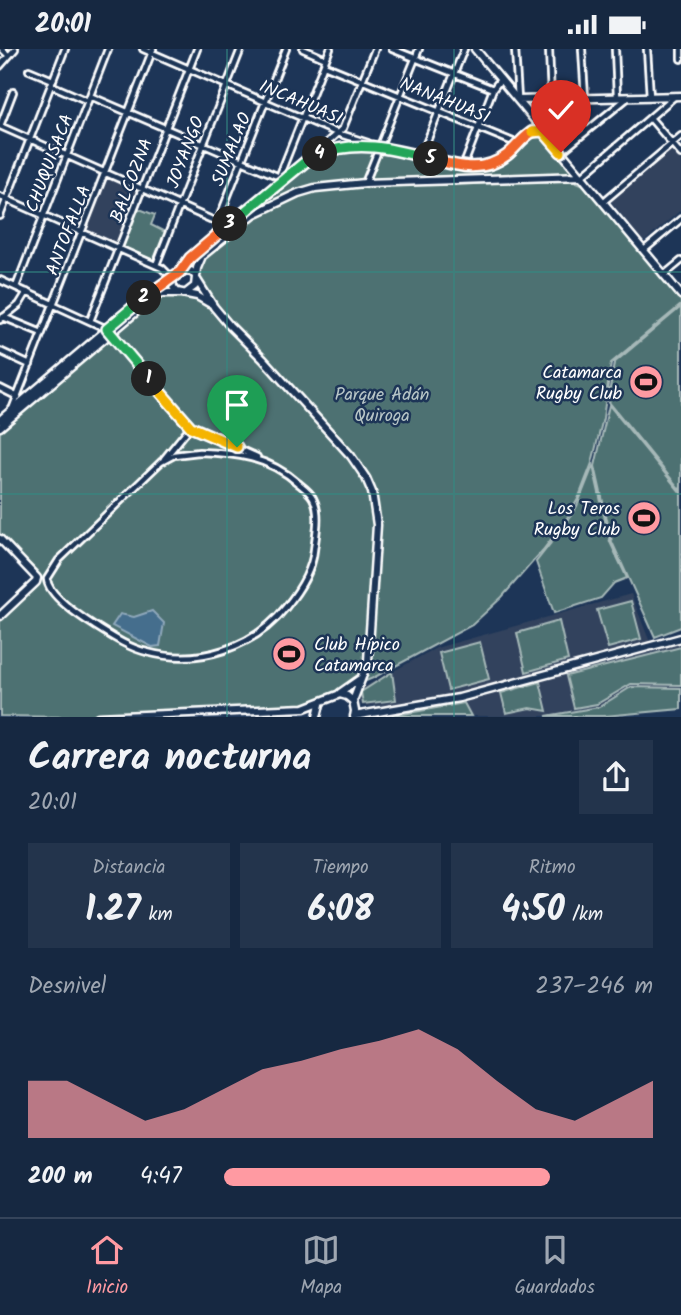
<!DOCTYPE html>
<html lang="es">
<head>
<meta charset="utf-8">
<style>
	body { margin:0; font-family:Kalam,sans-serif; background:#23344c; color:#f1f3f6; height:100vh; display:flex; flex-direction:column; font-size:26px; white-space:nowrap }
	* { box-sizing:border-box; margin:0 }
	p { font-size:23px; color:#9ea6b1 }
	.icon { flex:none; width:38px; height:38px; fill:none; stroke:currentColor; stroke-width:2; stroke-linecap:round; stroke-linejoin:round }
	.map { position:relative; height:668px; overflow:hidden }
	.drawer { display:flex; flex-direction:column; background:#162841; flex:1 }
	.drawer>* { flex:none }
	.pin { position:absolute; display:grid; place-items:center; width:60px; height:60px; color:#fff; margin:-72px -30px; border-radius:50% 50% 50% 0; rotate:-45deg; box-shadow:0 0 7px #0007 }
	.pin .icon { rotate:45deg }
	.km { position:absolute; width:35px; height:35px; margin:-18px; border-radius:50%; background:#222; color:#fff; font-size:19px; line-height:35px; text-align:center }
	.round { display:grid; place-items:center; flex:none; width:74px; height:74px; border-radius:0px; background:#23344c }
	.overview { display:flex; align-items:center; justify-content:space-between; height:119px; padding:0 28px }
	h1 { font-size:38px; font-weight:700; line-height:52px }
	.metrics { display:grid; grid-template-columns:repeat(3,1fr); gap:10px; height:119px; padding:7px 28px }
	.metrics div { display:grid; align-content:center; border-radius:0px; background:#23344c; text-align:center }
	.metrics b { font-size:35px; font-weight:700 }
	.metrics small { font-size:19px; font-weight:400 }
	.metrics p { font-size:19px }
	.chart { height:196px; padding:14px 28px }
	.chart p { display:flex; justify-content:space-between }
	.chart svg { width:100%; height:126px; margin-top:7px; fill:#ff9aa2; opacity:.7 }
	ul { padding:0 28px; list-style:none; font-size:23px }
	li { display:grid; grid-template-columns:112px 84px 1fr; align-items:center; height:52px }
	li i { height:18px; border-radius:9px; background:#ff9aa2 }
	.status { display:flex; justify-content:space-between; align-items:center; height:49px; padding:0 35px; background:#162841; direction:ltr }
	.status svg { height:19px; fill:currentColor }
	.menu { display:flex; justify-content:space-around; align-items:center; height:98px; border-top:2px solid #35445a; background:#162841; font-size:19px; color:#9ea6b1 }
	.menu a { display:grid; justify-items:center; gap:4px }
	.menu .current { color:#ff9aa2 }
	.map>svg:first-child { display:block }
	.built { fill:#31425d }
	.green { fill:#4e7172; stroke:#a6b8b8; stroke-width:2 }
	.water { fill:#456e8d; stroke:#8fa8bb; stroke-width:2 }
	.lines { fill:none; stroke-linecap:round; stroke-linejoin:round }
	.street-casing { stroke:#fff; stroke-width:10 }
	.secondary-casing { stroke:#fff; stroke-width:11 }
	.street { stroke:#1d3557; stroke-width:4.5 }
	.secondary { stroke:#1d3557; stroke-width:6 }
	.split-1-casing { stroke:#fff; stroke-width:14 }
	.split-2-casing { stroke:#fff; stroke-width:14 }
	.split-3-casing { stroke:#fff; stroke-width:14 }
	.split-4-casing { stroke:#fff; stroke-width:14 }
	.split-5-casing { stroke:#fff; stroke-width:14 }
	.split-6-casing { stroke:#fff; stroke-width:14 }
	.split-7-casing { stroke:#fff; stroke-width:14 }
	.split-1 { stroke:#f5b400; stroke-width:9 }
	.split-2 { stroke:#22a559; stroke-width:9 }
	.split-3 { stroke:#f0652b; stroke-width:9 }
	.split-4 { stroke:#22a559; stroke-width:9 }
	.split-5 { stroke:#22a559; stroke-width:9 }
	.split-6 { stroke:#f0652b; stroke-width:9 }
	.split-7 { stroke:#f5b400; stroke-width:9 }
	.grid { fill:none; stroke:#338b84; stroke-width:2; stroke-opacity:0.55 }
	.labels { text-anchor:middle; stroke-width:5; stroke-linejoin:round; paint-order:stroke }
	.street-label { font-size:18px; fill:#fff; stroke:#1d3557 }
	.poi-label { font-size:18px; fill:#fff; stroke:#1d3557; text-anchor:end }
	.park-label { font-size:18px; fill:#b8c6c7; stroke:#1d3557 }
</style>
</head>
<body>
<div class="status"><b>20:01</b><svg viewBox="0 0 49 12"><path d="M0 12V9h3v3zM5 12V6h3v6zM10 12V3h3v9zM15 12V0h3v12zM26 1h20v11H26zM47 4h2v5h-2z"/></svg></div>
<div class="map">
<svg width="681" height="668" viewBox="0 0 681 668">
	<rect width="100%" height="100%" fill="#1d3557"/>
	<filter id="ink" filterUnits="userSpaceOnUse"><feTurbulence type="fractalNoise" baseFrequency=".0143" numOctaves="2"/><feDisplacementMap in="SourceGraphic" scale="14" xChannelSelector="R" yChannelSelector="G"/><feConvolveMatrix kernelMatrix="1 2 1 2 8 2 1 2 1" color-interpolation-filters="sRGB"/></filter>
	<g filter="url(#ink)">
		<path class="built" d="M670,101L681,111V161L645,192L642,191L610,151Z
			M109,127L136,140L137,143L116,194L87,180Z
			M631,545L653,601L681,594V639L631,638L599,658L546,667H471L464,654L362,657L358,650V644L362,639L436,599Z"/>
		<path class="green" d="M538,84L573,122L572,126L373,132L297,142L268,155L233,176L306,116L326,105L346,100L371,99L474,121L515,102L530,88Z
			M556,131H572L584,136L681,252V256L611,314L603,369L592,414L578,450L567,469L543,501L502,548L472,576L373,629L311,655L74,668L0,667V572L38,537L40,529L37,522L0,485V381L156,250L164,247L188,248L202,235C200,228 198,221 202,214C213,191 279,152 304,145C321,140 339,139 357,137C363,140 373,140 379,136H454L533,132L551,133Z
			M137,159L155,166L151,176L167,184L155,212L123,198Z
			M681,258V442L608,352L614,314Z
			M609,356L681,444V578L655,588L612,493L595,417Z
			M593,417L610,493L627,529L614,534L601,549L554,564L536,513L565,476L577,457Z
			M631,552L641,590L608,599L597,561Z
			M559,572L568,611L526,623L517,584Z
			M480,593L489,630L448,641L439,604Z
			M681,598V636L631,635L597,655L574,659L566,627Z
			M392,623L396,651L363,655L361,643Z
			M540,633L547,662L530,659L506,664L501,644Z
			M631,638L681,639V660L604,667H546L599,658Z
			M464,654L471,667H392Z"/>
		<path class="water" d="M152,562L164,574L160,597L152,598L112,577L120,565L134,568Z"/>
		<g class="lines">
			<g class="street-casing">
				<path id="street" d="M2,0L8,6
					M143,0L337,84L368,94
					M303,0L326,10
					M392,0L493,40
					M515,0L518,50
					M549,0L551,50
					M582,0L585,49
					M615,0L617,48
					M647,0L650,48
					M681,0V10
					M324,16L518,95
					M0,17L15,0
					M29,21L53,31
					M51,36L88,52
					M13,43L0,77L228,178
					M90,47L284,130
					M561,50L587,82
					M651,70L681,105
					M561,103L626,50
					M421,107L464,0
					M311,108L343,79L375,0
					M463,118L493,40L500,31
					M582,127L675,47
					M279,128L330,0
					M365,134L419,0
					M0,147L162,219L172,229
					M603,153L681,87
					M0,167L65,0
					M218,172L286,0
					M644,201L681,170
					M156,216L241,0
					M664,226L681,212
					M0,231L107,280L190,378L257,408
					M16,238L108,0
					M3,268L42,284
					M0,271L19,256L27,243
					M90,272L197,0
					M0,302L30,316
					M0,339L18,348
					M13,358L153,0
					M199,403C236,404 269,408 298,434C303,438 310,443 313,449C321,464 316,485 314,501C312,523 299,542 286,558C254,599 198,617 147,603C129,599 111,587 95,577C81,568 48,547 47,530L59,511L161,413L174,406Z
					M164,410L190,378"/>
			</g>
			<g class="secondary-casing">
				<path id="secondary" d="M475,0L681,246
					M518,51L681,47
					M180,223L190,209L305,113L326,103L346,98L372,96L463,118C479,119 494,117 507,107C520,96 525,81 543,82
					M172,230L173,238L177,243L197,247L209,254
					M197,231L214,258L229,276L263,310L351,407L366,429L372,443L377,476L368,612L353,652
					M186,244L195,237L197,219L202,207L254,165L298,144L315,139L365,134L582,127
					M0,371L156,239L182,222H191L196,227
					M0,378L156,246L163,244H179
					M0,490L37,529L36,533L0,567
					M340,644L360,630
					M354,667L459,649L681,589
					M98,668L304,659L340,645L347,647L353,652L355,662L354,668
					M317,668L320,655"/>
			</g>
			<use href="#street" class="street"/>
			<use href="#secondary" class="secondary"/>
		</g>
	</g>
	<g class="lines" filter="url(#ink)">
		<g class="split-1-casing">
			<path id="split-1" d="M149,330L191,378L237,398"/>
		</g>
		<g class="split-2-casing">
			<path id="split-2" d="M144,249L107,280L149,330"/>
		</g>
		<g class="split-3-casing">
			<path id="split-3" d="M144,249L180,223L190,209L230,175"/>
		</g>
		<g class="split-4-casing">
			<path id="split-4" d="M230,175L305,113L320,105"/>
		</g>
		<g class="split-5-casing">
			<path id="split-5" d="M320,105C358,90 393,100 431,110"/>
		</g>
		<g class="split-6-casing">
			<path id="split-6" d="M431,110C457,117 483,125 507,106C516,99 522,89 532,83"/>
		</g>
		<g class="split-7-casing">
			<path id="split-7" d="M532,83L543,82L561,103"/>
		</g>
		<use href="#split-1" class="split-1"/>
		<use href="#split-2" class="split-2"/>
		<use href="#split-3" class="split-3"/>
		<use href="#split-4" class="split-4"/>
		<use href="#split-5" class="split-5"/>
		<use href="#split-6" class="split-6"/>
		<use href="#split-7" class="split-7"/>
	</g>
	<path class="grid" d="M227,0V668M454,0V668M0,223H681M0,445H681"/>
	<defs>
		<g id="stadium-disc" transform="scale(1.75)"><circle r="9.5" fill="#ff9aa2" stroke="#1d3557"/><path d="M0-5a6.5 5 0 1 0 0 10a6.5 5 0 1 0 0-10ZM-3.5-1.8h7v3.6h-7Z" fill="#111"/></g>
	</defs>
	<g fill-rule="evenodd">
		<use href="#stadium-disc" x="646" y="333"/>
		<use href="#stadium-disc" x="644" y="469"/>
		<use href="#stadium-disc" x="289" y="605"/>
	</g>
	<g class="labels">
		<g class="street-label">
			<text transform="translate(445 51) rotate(22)" y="6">NANAHUASI</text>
			<text transform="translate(301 53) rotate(23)" y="6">INCAHUASI</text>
			<text transform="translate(231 100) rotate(-68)" y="6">SUMALAO</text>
			<text transform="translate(185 103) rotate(-69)" y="6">JOYANGO</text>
			<text transform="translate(49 114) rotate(-69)" y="6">CHUQUISACA</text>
			<text transform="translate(131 131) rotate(-69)" y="6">BALCOZNA</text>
			<text transform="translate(68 181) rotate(-69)" y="6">ANTOFALLA</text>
		</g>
		<g class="poi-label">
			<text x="622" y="329">Catamarca<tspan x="622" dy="21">Rugby Club</tspan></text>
			<text x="620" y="465">Los Teros<tspan x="620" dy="21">Rugby Club</tspan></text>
			<text x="314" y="601" text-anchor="start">Club Hípico<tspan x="314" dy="21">Catamarca</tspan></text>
		</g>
		<g class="park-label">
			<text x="382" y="351">Parque Adán<tspan x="382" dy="21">Quiroga</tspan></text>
		</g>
	</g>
</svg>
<div class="pin" style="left:237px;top:398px;background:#1e9e55"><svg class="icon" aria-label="arrive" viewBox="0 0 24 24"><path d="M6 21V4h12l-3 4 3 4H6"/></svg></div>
<div class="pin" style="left:561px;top:103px;background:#d93025"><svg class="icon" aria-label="check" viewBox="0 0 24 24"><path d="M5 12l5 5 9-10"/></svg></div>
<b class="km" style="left:149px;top:330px">1</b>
<b class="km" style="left:144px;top:249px">2</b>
<b class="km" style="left:230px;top:175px">3</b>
<b class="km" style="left:320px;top:105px">4</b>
<b class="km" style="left:431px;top:110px">5</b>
</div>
<section class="drawer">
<div class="overview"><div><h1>Carrera nocturna</h1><p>20:01</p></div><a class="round"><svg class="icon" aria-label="share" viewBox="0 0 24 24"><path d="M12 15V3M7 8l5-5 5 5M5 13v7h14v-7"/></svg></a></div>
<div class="metrics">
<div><p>Distancia</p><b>1.27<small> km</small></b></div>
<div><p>Tiempo</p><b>6:08</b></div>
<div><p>Ritmo</p><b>4:50<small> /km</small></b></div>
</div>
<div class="chart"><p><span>Desnivel</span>237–246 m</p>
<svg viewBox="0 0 160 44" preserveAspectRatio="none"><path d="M0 44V24L10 24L20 31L30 38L40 34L50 27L60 20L70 17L80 13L90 10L100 6L110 13L120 24L130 34L140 38L150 31L160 24V44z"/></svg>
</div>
<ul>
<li><b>200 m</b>4:47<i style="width:76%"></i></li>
</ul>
</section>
<nav class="menu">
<a class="current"><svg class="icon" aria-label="home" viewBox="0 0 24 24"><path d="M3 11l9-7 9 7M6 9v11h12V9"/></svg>Inicio</a>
<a><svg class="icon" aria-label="map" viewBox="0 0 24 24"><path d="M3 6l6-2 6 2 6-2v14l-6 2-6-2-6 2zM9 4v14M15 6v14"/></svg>Mapa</a>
<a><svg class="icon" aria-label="saved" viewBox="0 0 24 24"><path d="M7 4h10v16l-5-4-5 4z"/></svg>Guardados</a>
</nav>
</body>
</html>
